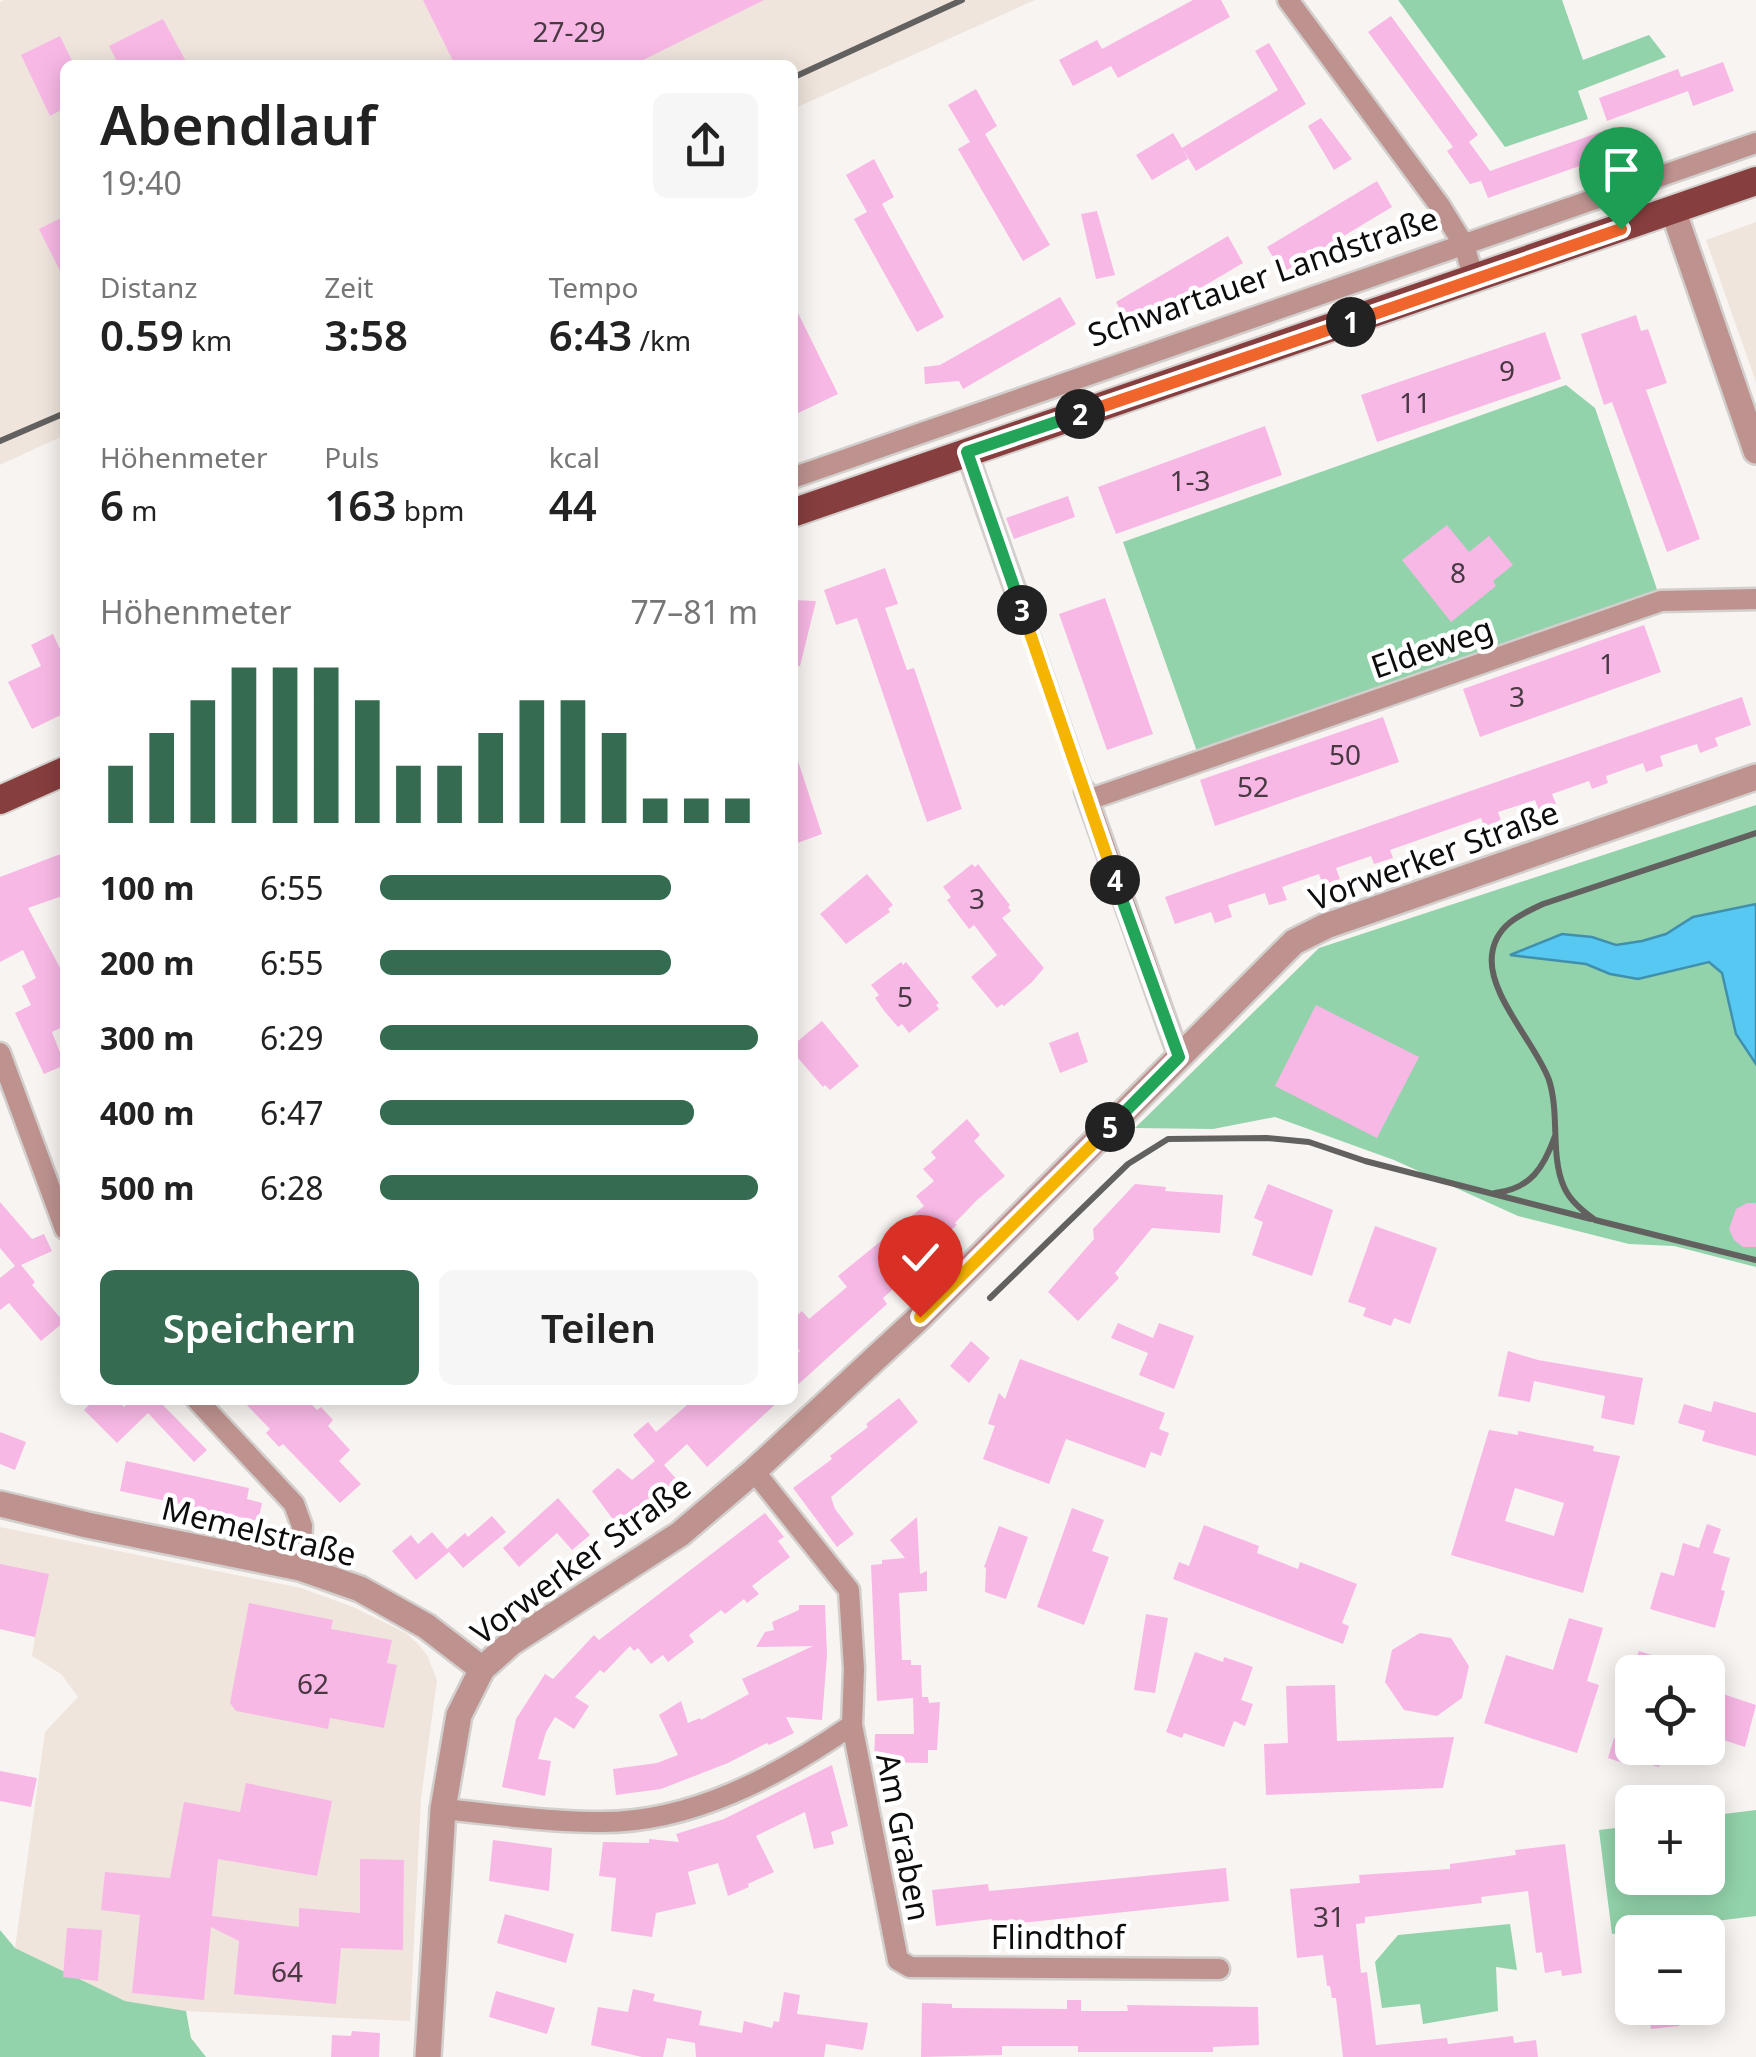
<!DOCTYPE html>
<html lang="de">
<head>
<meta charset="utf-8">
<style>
	body { margin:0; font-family:"Noto Sans",sans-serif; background:#f6f6f6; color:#222; height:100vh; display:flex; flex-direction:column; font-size:38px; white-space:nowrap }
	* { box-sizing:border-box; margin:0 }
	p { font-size:32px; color:#767676 }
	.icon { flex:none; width:55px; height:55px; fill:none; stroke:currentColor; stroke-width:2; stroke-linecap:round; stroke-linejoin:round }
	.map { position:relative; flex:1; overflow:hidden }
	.drawer { position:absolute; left:60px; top:60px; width:738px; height:1345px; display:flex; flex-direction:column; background:#fff; border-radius:15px; box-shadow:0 5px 25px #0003 }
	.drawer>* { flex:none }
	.tools { position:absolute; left:1615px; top:1655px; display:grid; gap:20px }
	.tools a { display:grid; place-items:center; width:110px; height:110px; border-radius:15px; background:#fff; box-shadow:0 5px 25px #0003; font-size:50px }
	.pin { position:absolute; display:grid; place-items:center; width:85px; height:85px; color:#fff; margin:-102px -42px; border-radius:50% 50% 50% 0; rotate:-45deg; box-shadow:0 0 10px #0007 }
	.pin .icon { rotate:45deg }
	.km { position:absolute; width:50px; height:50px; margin:-25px; border-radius:50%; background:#222; color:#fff; font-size:28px; line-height:50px; text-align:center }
	.round { display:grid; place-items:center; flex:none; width:105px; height:105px; border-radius:15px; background:#f6f6f6 }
	.overview { display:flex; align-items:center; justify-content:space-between; height:170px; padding:0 40px }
	h1 { font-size:55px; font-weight:600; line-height:75px }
	.metrics { display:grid; grid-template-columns:repeat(3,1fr); gap:15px; height:170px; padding:10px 40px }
	.metrics div { display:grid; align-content:center }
	.metrics b { font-size:42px; font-weight:600 }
	.metrics small { font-size:28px; font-weight:400 }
	.metrics p { font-size:28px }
	.chart { height:280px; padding:20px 40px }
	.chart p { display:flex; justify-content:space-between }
	.chart svg { width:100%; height:180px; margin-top:10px; stroke:#346b51; stroke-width:6 }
	.action { display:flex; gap:20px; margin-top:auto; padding:20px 40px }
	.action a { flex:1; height:115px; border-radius:15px; background:#346b51; color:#fff; font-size:40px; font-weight:600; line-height:115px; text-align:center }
	.action a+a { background:#f6f6f6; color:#222 }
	ul { padding:0 40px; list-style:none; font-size:32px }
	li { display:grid; grid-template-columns:160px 120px 1fr; align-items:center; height:75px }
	li i { height:25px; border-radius:12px; background:#346b51 }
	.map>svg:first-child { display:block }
	.built { fill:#efe5dd }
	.green { fill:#92d3ab }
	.water { fill:#56c8f2; stroke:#4090ad; stroke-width:2.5 }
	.building { fill:#f8b8e6; fill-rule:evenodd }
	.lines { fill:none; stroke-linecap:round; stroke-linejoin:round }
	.pedestrian-casing { stroke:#d3cfcc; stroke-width:20 }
	.minor-casing { stroke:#d3cfcc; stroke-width:25 }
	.tertiary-casing { stroke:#d3cfcc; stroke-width:30 }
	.primary-casing { stroke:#d3cfcc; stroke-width:32 }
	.pedestrian { stroke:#bd928f; stroke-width:15 }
	.minor { stroke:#bd928f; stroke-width:20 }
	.tertiary { stroke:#bd928f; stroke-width:25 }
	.primary { stroke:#873e3e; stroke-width:28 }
	.rail { stroke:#636160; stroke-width:6 }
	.split-1-casing { stroke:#fff; stroke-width:20 }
	.split-2-casing { stroke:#fff; stroke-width:20 }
	.split-3-casing { stroke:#fff; stroke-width:20 }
	.split-4-casing { stroke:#fff; stroke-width:20 }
	.split-5-casing { stroke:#fff; stroke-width:20 }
	.split-6-casing { stroke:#fff; stroke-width:20 }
	.split-1 { stroke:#f0652b; stroke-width:12 }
	.split-2 { stroke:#f0652b; stroke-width:12 }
	.split-3 { stroke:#22a559; stroke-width:12 }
	.split-4 { stroke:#f5b400; stroke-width:12 }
	.split-5 { stroke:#22a559; stroke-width:12 }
	.split-6 { stroke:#f5b400; stroke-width:12 }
	.labels { text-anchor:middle; stroke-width:9; stroke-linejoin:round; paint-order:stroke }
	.number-label { font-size:28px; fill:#483842 }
	.street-label { font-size:32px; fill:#0e0d0c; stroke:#fff }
</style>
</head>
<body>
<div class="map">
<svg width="1756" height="2057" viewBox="0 0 1756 2057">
	<rect width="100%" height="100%" fill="#f8f4f1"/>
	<path class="built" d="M4,0H1035L793,109L792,65H65V435L0,465V2Z
		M1756,222V382L1706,240Z
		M0,1527L301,1588L353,1607L406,1633L419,1645L427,1655L437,1680L421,1799L410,2021L186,2011L125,2001L15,1948L45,1732L78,1697L61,1674L32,1656L35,1637L0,1629Z"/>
	<path class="green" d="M1398,0H1562L1583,60L1649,35L1666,57L1578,91L1588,119L1505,147Z
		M1566,385L1595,408L1661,601L1200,760L1123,542Z
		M1756,805V1267L1674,1246L1629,1244L1518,1216L1394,1160L1275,1117L1213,1129L1135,1128L1319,948Z
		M1756,1810V1916L1612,1934L1599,1830L1632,1826V1878H1708V1816Z
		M1510,1924L1517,1970L1496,1967L1498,2011L1423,2024L1420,2004L1382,2008L1375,1962L1398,1935Z
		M0,1930L15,1948L125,2001L186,2011L191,2038L206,2057H0Z"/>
	<path class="water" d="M1756,904V1064L1736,1034L1722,973L1709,962L1638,979L1610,974L1586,964L1510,955L1562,934L1592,937L1616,945L1642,941L1666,934L1693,917Z"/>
	<path class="building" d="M423,0H764L633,65H455Z
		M1193,0H1221L1230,17L1118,78L1111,66L1073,86L1059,60L1097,40L1102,49Z
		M1391,16L1478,135L1469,142L1490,171L1606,130L1614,154L1488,198L1481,181L1470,184L1447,151L1453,147L1368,32Z
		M163,19L188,65H119L109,46Z
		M60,36L74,65H65V108L50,116L21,55Z
		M1269,43L1306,104L1196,171L1182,148L1188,159L1152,180L1136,155L1173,133L1182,148L1278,90L1255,51Z
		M1723,62L1734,91L1693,106L1688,91L1607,121L1599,98L1678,69L1681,77Z
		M976,89L997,126L985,134L1050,245L1023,261L958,149L970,142L948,105Z
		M1321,118L1352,159L1334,170L1308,126Z
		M874,159L894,197L882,204L944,317L917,332L854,219L867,212L846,175Z
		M1377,181L1392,207L1282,273L1267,247Z
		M1097,211L1115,275L1096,279L1081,214Z
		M65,216V281L39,229Z
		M1228,236L1243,263L1131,329L1116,302Z
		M1060,297L1076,324L963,389L959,381L925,384L924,367L940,365Z
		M792,301L838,394L792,416Z
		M1636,315L1641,331L1648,329L1667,383L1646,390L1700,539L1667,552L1612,402L1604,405L1581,334Z
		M1545,332L1561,379L1377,442L1361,395Z
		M1265,426L1282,475L1116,534L1098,487Z
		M1068,496L1075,517L1014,539L1006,518Z
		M1447,525L1469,552L1489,536L1513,565L1493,581L1496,586L1451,622L1402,560Z
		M885,568L898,604L885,608L907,670L914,668L962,809L927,822L857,618L836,625L824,590Z
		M1105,598L1153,734L1107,750L1059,614Z
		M792,600L816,601L800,666H792Z
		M1644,625L1661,672L1480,737L1463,689Z
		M53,634L65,660V713L32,729L8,682L41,666L31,645Z
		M1742,697L1751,725L1715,738L1718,746L1700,753L1697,744L1660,756L1663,766L1646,772L1643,763L1606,776L1608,783L1592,789L1589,781L1552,794L1556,804L1539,811L1535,800L1498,812L1501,821L1484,827L1481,818L1390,850L1393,858L1374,864L1371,856L1336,868L1340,879L1323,885L1319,874L1282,887L1287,900L1269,905L1265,893L1228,905L1232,917L1215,923L1211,912L1175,924L1165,897Z
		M1383,717L1399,762L1215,826L1200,780Z
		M795,752L822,834L792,845V753Z
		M58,855H65V895L28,908L65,977V1026L52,1032L65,1065L44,1074L15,1013L31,1005L22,986L36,978L23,950L0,962V877Z
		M972,864L975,867L978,864L1010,905L1008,907L1011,911L1002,918L1044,968L1032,982L1004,1006L1002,1004L997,1008L971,977L997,955L974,925L969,929L947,900L951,897L943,887Z
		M867,874L893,905L888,909L890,912L846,944L820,914Z
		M901,962L903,965L906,962L939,1003L936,1005L939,1009L909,1033L902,1024L898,1027L885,1012L875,998L879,995L871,985Z
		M1316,1005L1419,1057L1377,1138L1275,1086Z
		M822,1021L859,1066L830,1090L825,1085L823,1087L792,1051V1046Z
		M1078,1032L1088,1062L1060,1073L1049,1043Z
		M967,1119L980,1135L974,1141L1005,1176L976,1201L955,1223L957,1225L930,1248L932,1251L907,1273L909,1275L883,1298L887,1304L792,1390V1358L800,1351L792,1343V1320L802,1311L809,1319L847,1287L838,1276L924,1206L916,1196L934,1181L923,1169L936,1158L931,1152Z
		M1135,1184L1166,1187L1165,1191L1223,1195L1220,1233L1152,1228L1115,1273L1119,1278L1078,1321L1048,1292L1094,1239L1093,1229Z
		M1268,1184L1333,1210L1312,1276L1252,1255L1263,1222L1254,1218Z
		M0,1202L32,1239L44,1234L52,1251L21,1265L35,1282L32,1285L64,1322L41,1341L9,1303L0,1310V1278L15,1266L0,1248Z
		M1747,1203H1756V1247H1743L1734,1240L1729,1229L1736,1209Z
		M1375,1226L1437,1248L1410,1324L1394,1318L1391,1326L1363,1316L1366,1308L1348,1302Z
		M1118,1323L1153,1338L1159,1323L1194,1336L1174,1389L1139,1375L1148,1353L1111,1338Z
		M971,1341L990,1358L969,1383L950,1366Z
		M1508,1351L1538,1360L1643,1378L1634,1425L1601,1418L1605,1396L1534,1381L1530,1402L1498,1396Z
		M1020,1359L1165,1413L1159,1429L1169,1433L1161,1456L1151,1452L1145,1468L1066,1439L1049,1484L983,1459L995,1426L988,1424L999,1393L1005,1399Z
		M899,1398L918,1422L831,1497L835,1509L854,1534L837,1547L793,1488L832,1459L830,1456L868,1427L866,1424Z
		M94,1400H117L124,1407L131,1400H162L160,1402L207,1450L194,1462L148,1413L117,1443L84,1410Z
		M242,1400H307L317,1410L321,1407L333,1420L328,1426L350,1450L339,1461L361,1484L340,1503L283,1444L279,1447L266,1433L270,1429Z
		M693,1400H780L707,1467L687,1444L664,1465L679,1482L620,1529L592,1491L618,1468L632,1480L655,1461L633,1435L648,1422L656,1432Z
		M1714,1401L1756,1413V1456L1702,1441L1705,1431L1678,1423L1684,1404L1711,1412Z
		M1489,1430L1518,1435V1431L1594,1446L1593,1451L1620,1456L1583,1593L1451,1555ZM1515,1488L1564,1503L1554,1536L1505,1521Z
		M0,1432L26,1442L15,1470L0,1464Z
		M126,1461L249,1488L247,1499L262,1503L258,1521L120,1491Z
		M558,1498L590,1535L572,1550L557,1533L519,1567L503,1548Z
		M1072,1508L1104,1520L1092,1551L1109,1557L1084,1625L1037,1607Z
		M765,1513L784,1537L778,1541L790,1557L752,1586L759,1594L747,1603L744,1599L725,1614L721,1610L689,1635L694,1642L668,1662L663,1655L651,1664L638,1648L634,1651L630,1646L604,1673L600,1670L575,1697L589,1706L574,1729L555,1717L546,1732L538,1759L551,1761L545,1796L502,1787L516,1719L545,1674L553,1679L594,1635L599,1640Z
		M492,1516L506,1532L463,1568L449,1552L416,1580L392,1551L411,1535L418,1544L432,1532L447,1549L465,1533L468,1537Z
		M917,1517L920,1574L927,1571V1591L899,1593L902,1660H911V1665H921L922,1697H928L929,1703L940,1702L937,1750H928V1763L874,1762L875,1734H914L913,1698L877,1701L871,1565L882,1564V1560L905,1558L890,1540Z
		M1707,1524L1721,1529L1713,1553L1730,1558L1721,1590L1725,1591L1715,1628L1650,1609L1661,1572L1674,1576L1683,1543L1699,1548Z
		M1204,1525L1259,1546L1257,1553L1298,1569L1300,1562L1357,1584L1342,1623L1349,1626L1343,1644L1173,1579L1179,1562L1189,1566Z
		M999,1526L1028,1537L1006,1599L985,1592L986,1568L984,1567Z
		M0,1564L49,1574L35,1637L0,1629Z
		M249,1603L333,1620L331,1629L392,1640L387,1663L397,1665L384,1728L330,1718L328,1729L236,1711L230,1703Z
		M799,1605H825L827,1655L822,1720L786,1717L794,1733L769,1745L767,1743L728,1763L661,1789L616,1795L613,1769L657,1763L678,1755L659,1715L681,1701L688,1723L700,1718L701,1720L749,1694L742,1679L813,1646L756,1647L765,1632L774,1630L772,1622L799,1610Z
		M1146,1614L1168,1618L1155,1693L1134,1690Z
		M1569,1618L1603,1628L1587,1681L1599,1685L1577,1753L1484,1723L1506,1655L1553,1670Z
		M1420,1633L1451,1638L1469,1666L1462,1698L1437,1716L1404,1710L1385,1682L1392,1650Z
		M1639,1651L1695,1669L1694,1672H1632Z
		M1195,1652L1223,1662L1224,1657L1253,1667L1241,1700L1253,1704L1245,1726L1234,1721L1224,1747L1184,1733L1182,1738L1166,1732Z
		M1335,1685L1337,1741L1454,1737L1443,1788L1266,1795L1264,1744L1288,1743L1286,1686Z
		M1708,1689L1756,1705L1745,1747L1708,1735Z
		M1614,1738L1632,1745V1748H1665L1659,1767L1625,1758L1623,1763L1608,1758Z
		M832,1765L848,1826L831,1832L834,1844L814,1849L805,1812L756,1836L774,1872L748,1884L749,1887L728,1896L718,1863L688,1872L696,1904L656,1913L652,1937L611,1931L616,1878L599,1876L603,1842L649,1843V1839L679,1842L676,1834L724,1819Z
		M0,1771L37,1778L31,1807L0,1801Z
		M246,1783L332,1801L317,1876L218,1859L212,1916L299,1927V1908L360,1913V1859L404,1860L403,1950L341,1948L336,2004L234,1994L239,1941L211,1927L204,2000L132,1993L140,1915L101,1910L105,1872L170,1878L184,1802L240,1812Z
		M493,1840L552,1848L549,1891L489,1881Z
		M1565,1844L1582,1973L1562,1976L1561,1970L1545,1973L1542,1952L1536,1953L1528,1891L1481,1897L1482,1903L1365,1917V1923L1356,1924L1361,1973L1367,1972L1376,2045L1447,2038L1448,2044L1513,2036L1514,2043L1536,2040L1538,2057H1343L1336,1998H1332L1330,1986H1327L1323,1955L1297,1958L1290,1889L1360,1883L1359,1875L1450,1869V1864L1516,1855L1515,1850Z
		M1226,1868L1229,1901L993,1926L992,1919L936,1926L932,1890L988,1884L989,1891Z
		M505,1914L574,1934L566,1963L497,1943Z
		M67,1928L102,1930L98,1981L63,1977Z
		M633,1989L655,1994L653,2001L702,2011L699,2025L742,2033L744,2021L772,2028L774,2021L779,2022L784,1992L800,1995L797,2014L868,2023L863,2050L826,2044L824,2057H696L695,2043L667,2038L663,2057H642L591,2045L598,2007L628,2012Z
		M496,1991L555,2008L547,2034L489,2017Z
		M1067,2000H1081V2011H1128L1127,2005L1258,2007L1259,2045L1213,2047V2052H1078V2046H1002V2055L921,2057L922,2003L952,2004V2008L1067,2009Z
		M1649,2008H1677L1679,2026L1651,2029Z
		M352,2031L380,2033L379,2057H331L332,2035L351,2036Z"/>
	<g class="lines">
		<g class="pedestrian-casing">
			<path id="pedestrian" d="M1023,612L1085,791"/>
		</g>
		<g class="minor-casing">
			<path id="minor" d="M1288,0L1440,206L1464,245L1474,279
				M967,453L1023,612
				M792,478L1756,143
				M1085,791L1179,1057
				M1088,800L1661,601L1756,599
				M0,1053L65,1229
				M197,1400L294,1504L302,1526L300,1568
				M852,1725L898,1960L910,1967L1219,1969
				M443,1809C494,1814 546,1822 597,1822C690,1824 778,1776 852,1725L854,1669L849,1590L754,1471"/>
		</g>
		<g class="tertiary-casing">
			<path id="tertiary" d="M1673,210L1756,451
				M0,1504L87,1525L300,1568L360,1589L426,1626L482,1669
				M428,2057L443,1809L459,1715L482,1669L511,1643L680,1534L754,1471L920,1317L1294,942L1326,926L1756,777"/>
		</g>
		<g class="primary-casing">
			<path id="primary" d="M792,513L1756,181
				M0,800L65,771"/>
		</g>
		<use href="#pedestrian" class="pedestrian"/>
		<use href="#minor" class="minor"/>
		<use href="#tertiary" class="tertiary"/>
		<use href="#primary" class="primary"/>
		<path class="rail" d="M792,78L962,0
			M0,441L65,413
			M1756,833L1543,904C1519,915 1495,926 1492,955C1487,994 1536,1044 1549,1080C1560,1114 1550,1156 1564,1187C1570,1201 1583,1211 1595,1220L1756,1260
			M1495,1193C1531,1189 1544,1167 1555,1136
			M990,1298L1128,1164L1168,1139L1267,1138L1309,1142L1365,1161L1591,1219"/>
	</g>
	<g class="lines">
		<g class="split-1-casing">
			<path id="split-1" d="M1351,322L1621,229"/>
		</g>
		<g class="split-2-casing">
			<path id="split-2" d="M1080,414L1351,322"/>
		</g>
		<g class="split-3-casing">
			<path id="split-3" d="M1022,610L967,452L1080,414"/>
		</g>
		<g class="split-4-casing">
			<path id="split-4" d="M1022,610L1115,880"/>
		</g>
		<g class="split-5-casing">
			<path id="split-5" d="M1110,1127L1179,1057L1115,880"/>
		</g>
		<g class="split-6-casing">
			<path id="split-6" d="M920,1317L1110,1127"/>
		</g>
		<use href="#split-1" class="split-1"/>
		<use href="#split-2" class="split-2"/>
		<use href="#split-3" class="split-3"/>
		<use href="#split-4" class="split-4"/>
		<use href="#split-5" class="split-5"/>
		<use href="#split-6" class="split-6"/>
	</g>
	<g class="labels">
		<g class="number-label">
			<text x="569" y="42">27-29</text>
			<text x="1507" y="381">9</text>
			<text x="1415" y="413">11</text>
			<text x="1190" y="491">1-3</text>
			<text x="1458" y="583">8</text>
			<text x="1607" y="674">1</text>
			<text x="1517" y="707">3</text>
			<text x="1345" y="765">50</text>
			<text x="1253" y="797">52</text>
			<text x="977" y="909">3</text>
			<text x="905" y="1007">5</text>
			<text x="313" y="1694">62</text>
			<text x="1329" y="1927">31</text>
			<text x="287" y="1982">64</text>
		</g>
		<g class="street-label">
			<text transform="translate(1263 277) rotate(-19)" y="11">Schwartauer Landstraße</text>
			<text transform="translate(1432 648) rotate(-19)" y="11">Eldeweg</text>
			<text transform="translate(1434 856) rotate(-20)" y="11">Vorwerker Straße</text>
			<text transform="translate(259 1532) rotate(14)" y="11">Memelstraße</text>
			<text transform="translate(581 1560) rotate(-36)" y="11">Vorwerker Straße</text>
			<text transform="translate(903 1837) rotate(79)" y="11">Am Graben</text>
			<text x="1058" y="1949">Flindthof</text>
		</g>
	</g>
</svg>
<div class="tools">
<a><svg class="icon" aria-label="locate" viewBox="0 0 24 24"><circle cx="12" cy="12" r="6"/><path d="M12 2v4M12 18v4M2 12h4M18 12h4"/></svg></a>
<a>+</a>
<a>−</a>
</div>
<div class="pin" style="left:1621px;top:229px;background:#1e9e55"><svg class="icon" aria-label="arrive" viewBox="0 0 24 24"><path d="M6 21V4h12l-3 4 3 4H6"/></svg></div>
<div class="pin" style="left:920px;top:1317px;background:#d93025"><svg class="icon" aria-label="check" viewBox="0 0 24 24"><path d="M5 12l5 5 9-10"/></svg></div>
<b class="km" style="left:1351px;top:322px">1</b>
<b class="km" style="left:1080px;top:414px">2</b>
<b class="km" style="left:1022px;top:610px">3</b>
<b class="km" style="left:1115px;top:880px">4</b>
<b class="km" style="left:1110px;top:1127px">5</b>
<section class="drawer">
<div class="overview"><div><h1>Abendlauf</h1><p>19:40</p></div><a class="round"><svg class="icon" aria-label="share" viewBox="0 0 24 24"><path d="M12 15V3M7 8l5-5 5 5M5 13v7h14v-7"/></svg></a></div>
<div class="metrics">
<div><p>Distanz</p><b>0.59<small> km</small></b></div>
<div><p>Zeit</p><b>3:58</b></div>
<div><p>Tempo</p><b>6:43<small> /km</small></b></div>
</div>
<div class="metrics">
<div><p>Höhenmeter</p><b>6<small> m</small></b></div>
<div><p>Puls</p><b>163<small> bpm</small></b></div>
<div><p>kcal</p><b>44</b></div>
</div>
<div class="chart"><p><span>Höhenmeter</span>77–81 m</p>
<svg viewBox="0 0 160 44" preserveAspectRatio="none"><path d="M5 44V30M15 44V22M25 44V14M35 44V6M45 44V6M55 44V6M65 44V14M75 44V30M85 44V30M95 44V22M105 44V14M115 44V14M125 44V22M135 44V38M145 44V38M155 44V38"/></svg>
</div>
<ul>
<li><b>100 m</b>6:55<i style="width:77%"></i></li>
<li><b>200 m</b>6:55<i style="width:77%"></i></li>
<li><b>300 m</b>6:29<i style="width:100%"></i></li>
<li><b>400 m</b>6:47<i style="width:83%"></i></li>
<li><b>500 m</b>6:28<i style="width:100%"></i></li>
</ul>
<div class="action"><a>Speichern</a><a>Teilen</a></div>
</section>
</div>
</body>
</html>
